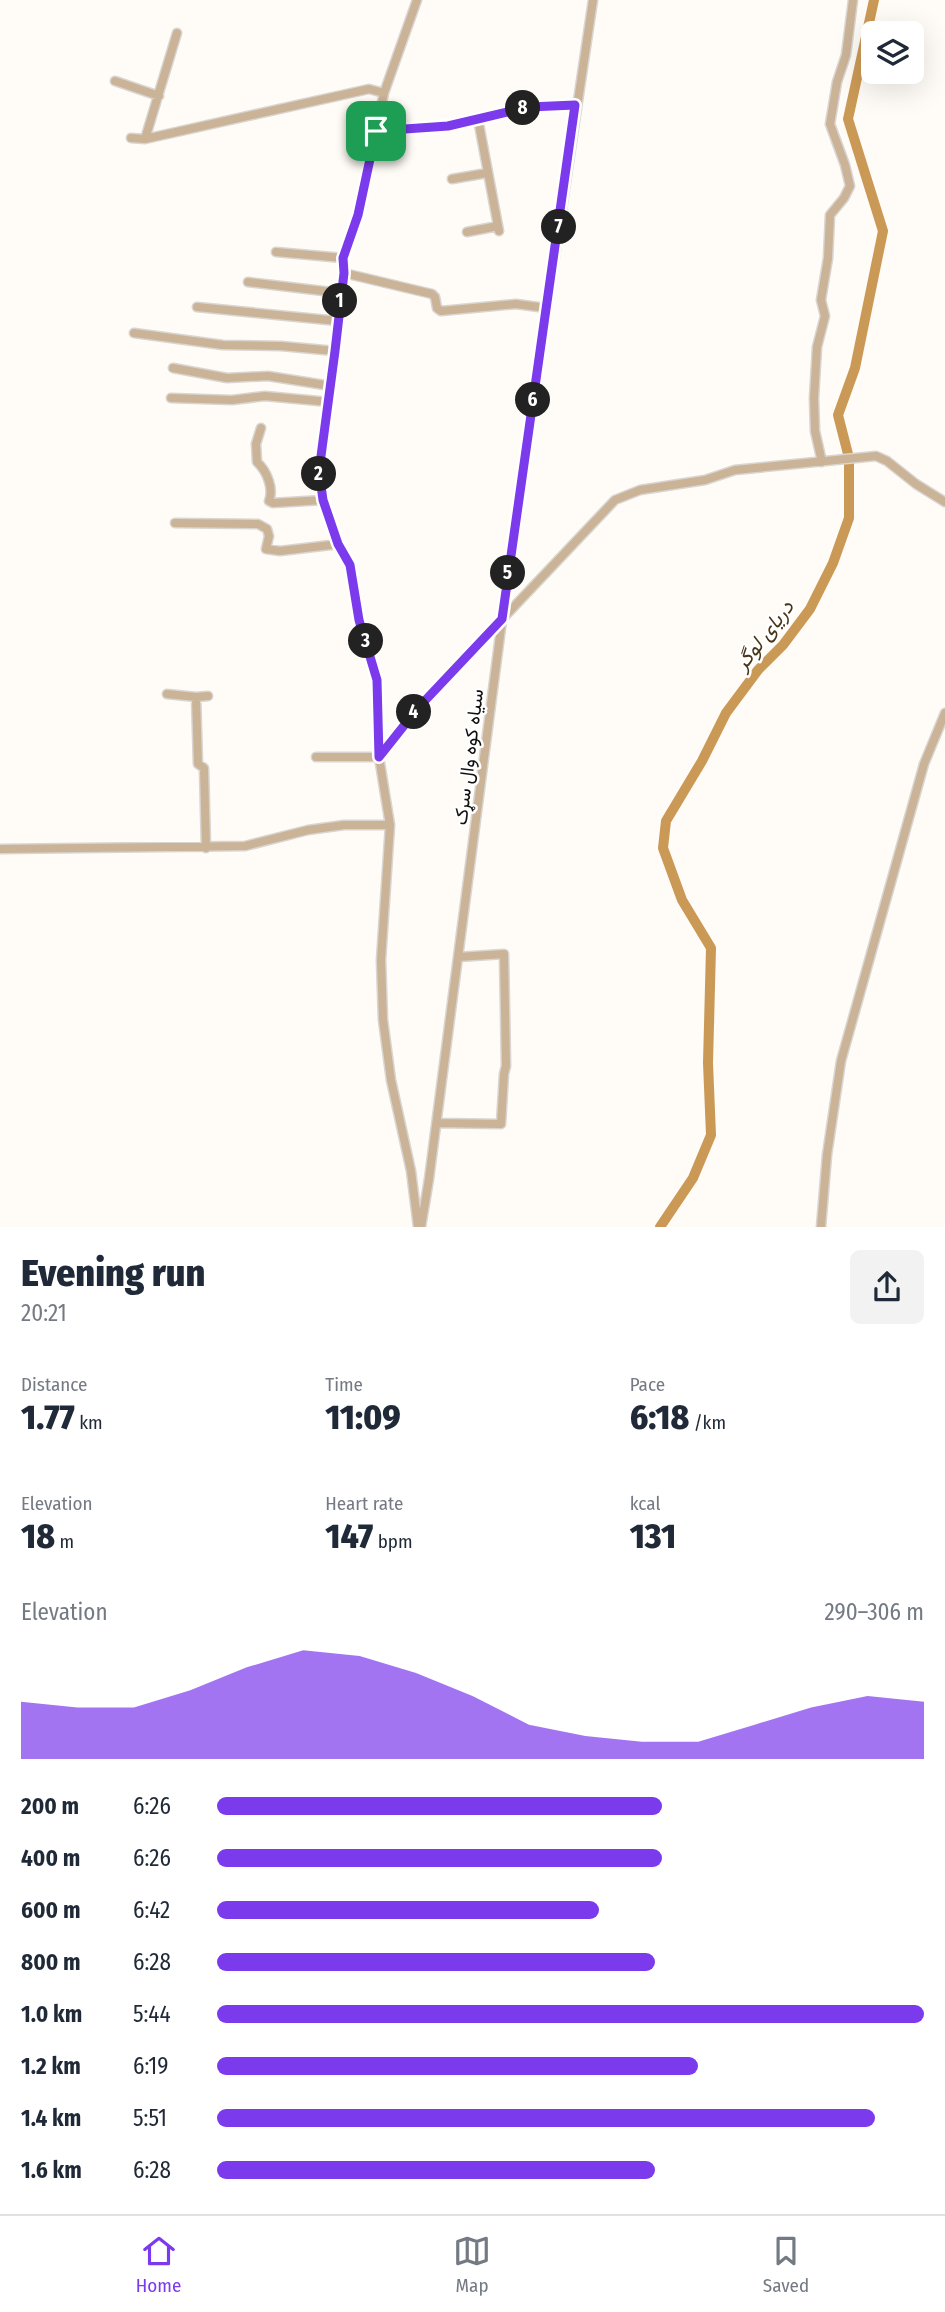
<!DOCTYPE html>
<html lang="en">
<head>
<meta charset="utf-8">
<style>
	body { margin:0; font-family:"Fira Sans Condensed",Vazirmatn,sans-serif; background:#f2f2f3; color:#1f2937; height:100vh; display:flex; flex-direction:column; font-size:26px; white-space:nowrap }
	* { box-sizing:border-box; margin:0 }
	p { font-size:23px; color:#747a83 }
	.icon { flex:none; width:38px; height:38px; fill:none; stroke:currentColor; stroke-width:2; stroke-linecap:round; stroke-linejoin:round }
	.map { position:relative; height:1227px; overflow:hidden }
	.details { display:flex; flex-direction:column; background:#fff; flex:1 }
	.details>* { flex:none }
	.buttons { position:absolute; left:861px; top:21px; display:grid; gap:14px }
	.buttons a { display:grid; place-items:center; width:63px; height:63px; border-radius:10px; background:#fff; box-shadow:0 7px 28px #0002; font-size:35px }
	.pin { position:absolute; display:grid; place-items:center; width:60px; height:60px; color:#fff; margin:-30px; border-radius:14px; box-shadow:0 4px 10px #0006 }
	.km { position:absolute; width:35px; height:35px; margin:-18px; border-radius:50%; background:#222; color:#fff; font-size:19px; line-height:35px; text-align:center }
	.round { display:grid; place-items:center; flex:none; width:74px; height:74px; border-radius:10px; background:#f2f2f3 }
	.headline { display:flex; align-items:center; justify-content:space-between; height:119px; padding:0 21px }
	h1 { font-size:38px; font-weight:800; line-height:52px }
	.stats { display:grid; grid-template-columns:repeat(3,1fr); gap:10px; height:119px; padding:7px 21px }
	.stats div { display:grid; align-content:center }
	.stats b { font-size:35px; font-weight:800 }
	.stats small { font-size:19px; font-weight:400 }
	.stats p { font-size:19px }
	.chart { height:196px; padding:14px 21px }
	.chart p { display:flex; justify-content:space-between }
	.chart svg { width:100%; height:126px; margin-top:7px; fill:#7c3aed; opacity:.7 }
	ul { padding:0 21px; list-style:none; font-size:23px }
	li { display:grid; grid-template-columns:112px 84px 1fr; align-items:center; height:52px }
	li i { height:18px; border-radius:9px; background:#7c3aed }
	.menu { display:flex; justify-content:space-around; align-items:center; height:98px; border-top:2px solid #e0e1e3; background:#fff; font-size:19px; color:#747a83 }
	.menu a { display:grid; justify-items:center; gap:4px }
	.menu .on { color:#7c3aed }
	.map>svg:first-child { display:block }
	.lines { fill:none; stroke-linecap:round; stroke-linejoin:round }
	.river { stroke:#cb9956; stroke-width:10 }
	.minor-casing { stroke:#d9d5d1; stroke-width:11 }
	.minor { stroke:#cab397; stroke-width:8 }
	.route-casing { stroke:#fff; stroke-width:14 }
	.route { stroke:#7c3aed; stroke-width:9 }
	.labels { text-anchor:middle; stroke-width:5; stroke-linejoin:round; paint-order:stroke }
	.street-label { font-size:19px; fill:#100f0d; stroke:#fff }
	.water-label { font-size:21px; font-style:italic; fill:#493416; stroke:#fff }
</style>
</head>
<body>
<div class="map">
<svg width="945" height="1227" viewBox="0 0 945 1227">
	<rect width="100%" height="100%" fill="#fffbf6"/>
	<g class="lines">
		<path class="river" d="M660,1227L693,1178L711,1135L708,1063L711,948L682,900L663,848L666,821L702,761L726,713L758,670L783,645L810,609L833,563L849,518V458L838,415L855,368L883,231L848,119L874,0"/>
		<g class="minor-casing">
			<path id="minor" d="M115,81L159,96
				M384,93L417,0
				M478,119L499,231
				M376,131L448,126L529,107L575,105
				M131,138L145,139L369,89L384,93L358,215L343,258L344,273L331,386L319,471L323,500L339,544L350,565L359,620L377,680L379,757L390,825L381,960L383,1020L391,1080L411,1171L418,1227
				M145,139L177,33
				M452,179L487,173
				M467,232L498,226
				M276,252L343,258
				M344,273L432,294L435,297L437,308L441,311L516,304L546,308
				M248,282L340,293
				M197,307L338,321
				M134,333L223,345L281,346L335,351
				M173,368L227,378L268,376L331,386
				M171,398L232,400L265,396L329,402
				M261,428L256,444L257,462C267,471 274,489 269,501L273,503L323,500
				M822,462L815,431L814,398L817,347L825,316L821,300L828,258L830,215L844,198L850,186L845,165L830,124L837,82L846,55L853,0
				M175,523L258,524L267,529L269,536L266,549L280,551L339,544
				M167,694L196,697L208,696
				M196,697L198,764L204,768L206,848
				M316,757H379L418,708L615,500L640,490L705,480L735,470L876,456L887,461L916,484L945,502
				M0,849L245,846L308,830L344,825H390
				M437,1123L501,1124L504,1074L506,1066L504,954L458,957
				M421,1227L429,1179L510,559L593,0
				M821,1227L827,1155L841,1061L924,764L945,713"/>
		</g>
		<use href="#minor" class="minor"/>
	</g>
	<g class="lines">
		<g class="route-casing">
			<path id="route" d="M575,105L502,619L418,708L379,757L377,680L359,620L350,565L338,544L323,500L319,471L335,351L344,273L343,258L358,215L376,131L448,126L529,107Z"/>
		</g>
		<use href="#route" class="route"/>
	</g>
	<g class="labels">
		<g class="street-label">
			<text transform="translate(468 757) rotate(-83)" y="7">سیاه کوه وال سړک</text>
		</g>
		<g class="water-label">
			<text transform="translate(764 635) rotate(-52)" y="7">دریای لوگر</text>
		</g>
	</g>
</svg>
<div class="buttons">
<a><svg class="icon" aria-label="layers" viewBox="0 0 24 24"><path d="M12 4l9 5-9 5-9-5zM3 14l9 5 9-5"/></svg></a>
</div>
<div class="pin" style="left:376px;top:131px;background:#1e9e55"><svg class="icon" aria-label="arrive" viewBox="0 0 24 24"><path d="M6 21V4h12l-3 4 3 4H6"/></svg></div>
<b class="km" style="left:340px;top:301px">1</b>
<b class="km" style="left:319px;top:474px">2</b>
<b class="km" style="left:366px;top:641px">3</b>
<b class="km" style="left:414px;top:712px">4</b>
<b class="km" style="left:508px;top:573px">5</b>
<b class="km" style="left:533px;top:400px">6</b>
<b class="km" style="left:559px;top:227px">7</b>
<b class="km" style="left:523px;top:108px">8</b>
</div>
<section class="details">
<div class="headline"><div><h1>Evening run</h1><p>20:21</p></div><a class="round"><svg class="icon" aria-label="share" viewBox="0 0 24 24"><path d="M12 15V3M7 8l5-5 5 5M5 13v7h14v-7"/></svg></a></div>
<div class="stats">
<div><p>Distance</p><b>1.77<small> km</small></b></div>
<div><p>Time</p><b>11:09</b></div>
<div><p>Pace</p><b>6:18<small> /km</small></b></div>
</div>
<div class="stats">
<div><p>Elevation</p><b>18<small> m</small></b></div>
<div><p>Heart rate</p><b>147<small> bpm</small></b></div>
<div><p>kcal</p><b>131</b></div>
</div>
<div class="chart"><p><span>Elevation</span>290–306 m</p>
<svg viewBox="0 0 160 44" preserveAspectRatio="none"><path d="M0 44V24L10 26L20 26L30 20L40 12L50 6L60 8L70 14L80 22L90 32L100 36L110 38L120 38L130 32L140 26L150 22L160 24V44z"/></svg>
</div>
<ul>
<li><b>200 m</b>6:26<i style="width:63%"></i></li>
<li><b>400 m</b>6:26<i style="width:63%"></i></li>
<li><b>600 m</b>6:42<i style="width:54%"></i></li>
<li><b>800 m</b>6:28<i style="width:62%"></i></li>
<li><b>1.0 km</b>5:44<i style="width:100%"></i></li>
<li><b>1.2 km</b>6:19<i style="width:68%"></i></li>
<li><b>1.4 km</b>5:51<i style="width:93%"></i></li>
<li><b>1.6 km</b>6:28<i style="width:62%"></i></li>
</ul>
</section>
<nav class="menu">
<a class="on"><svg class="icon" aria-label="home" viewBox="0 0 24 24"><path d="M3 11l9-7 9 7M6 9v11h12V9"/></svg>Home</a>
<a><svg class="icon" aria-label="map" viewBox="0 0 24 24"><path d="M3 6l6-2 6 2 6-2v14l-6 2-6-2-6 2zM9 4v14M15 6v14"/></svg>Map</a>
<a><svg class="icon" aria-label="saved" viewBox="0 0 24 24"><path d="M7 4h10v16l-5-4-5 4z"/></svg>Saved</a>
</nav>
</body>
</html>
